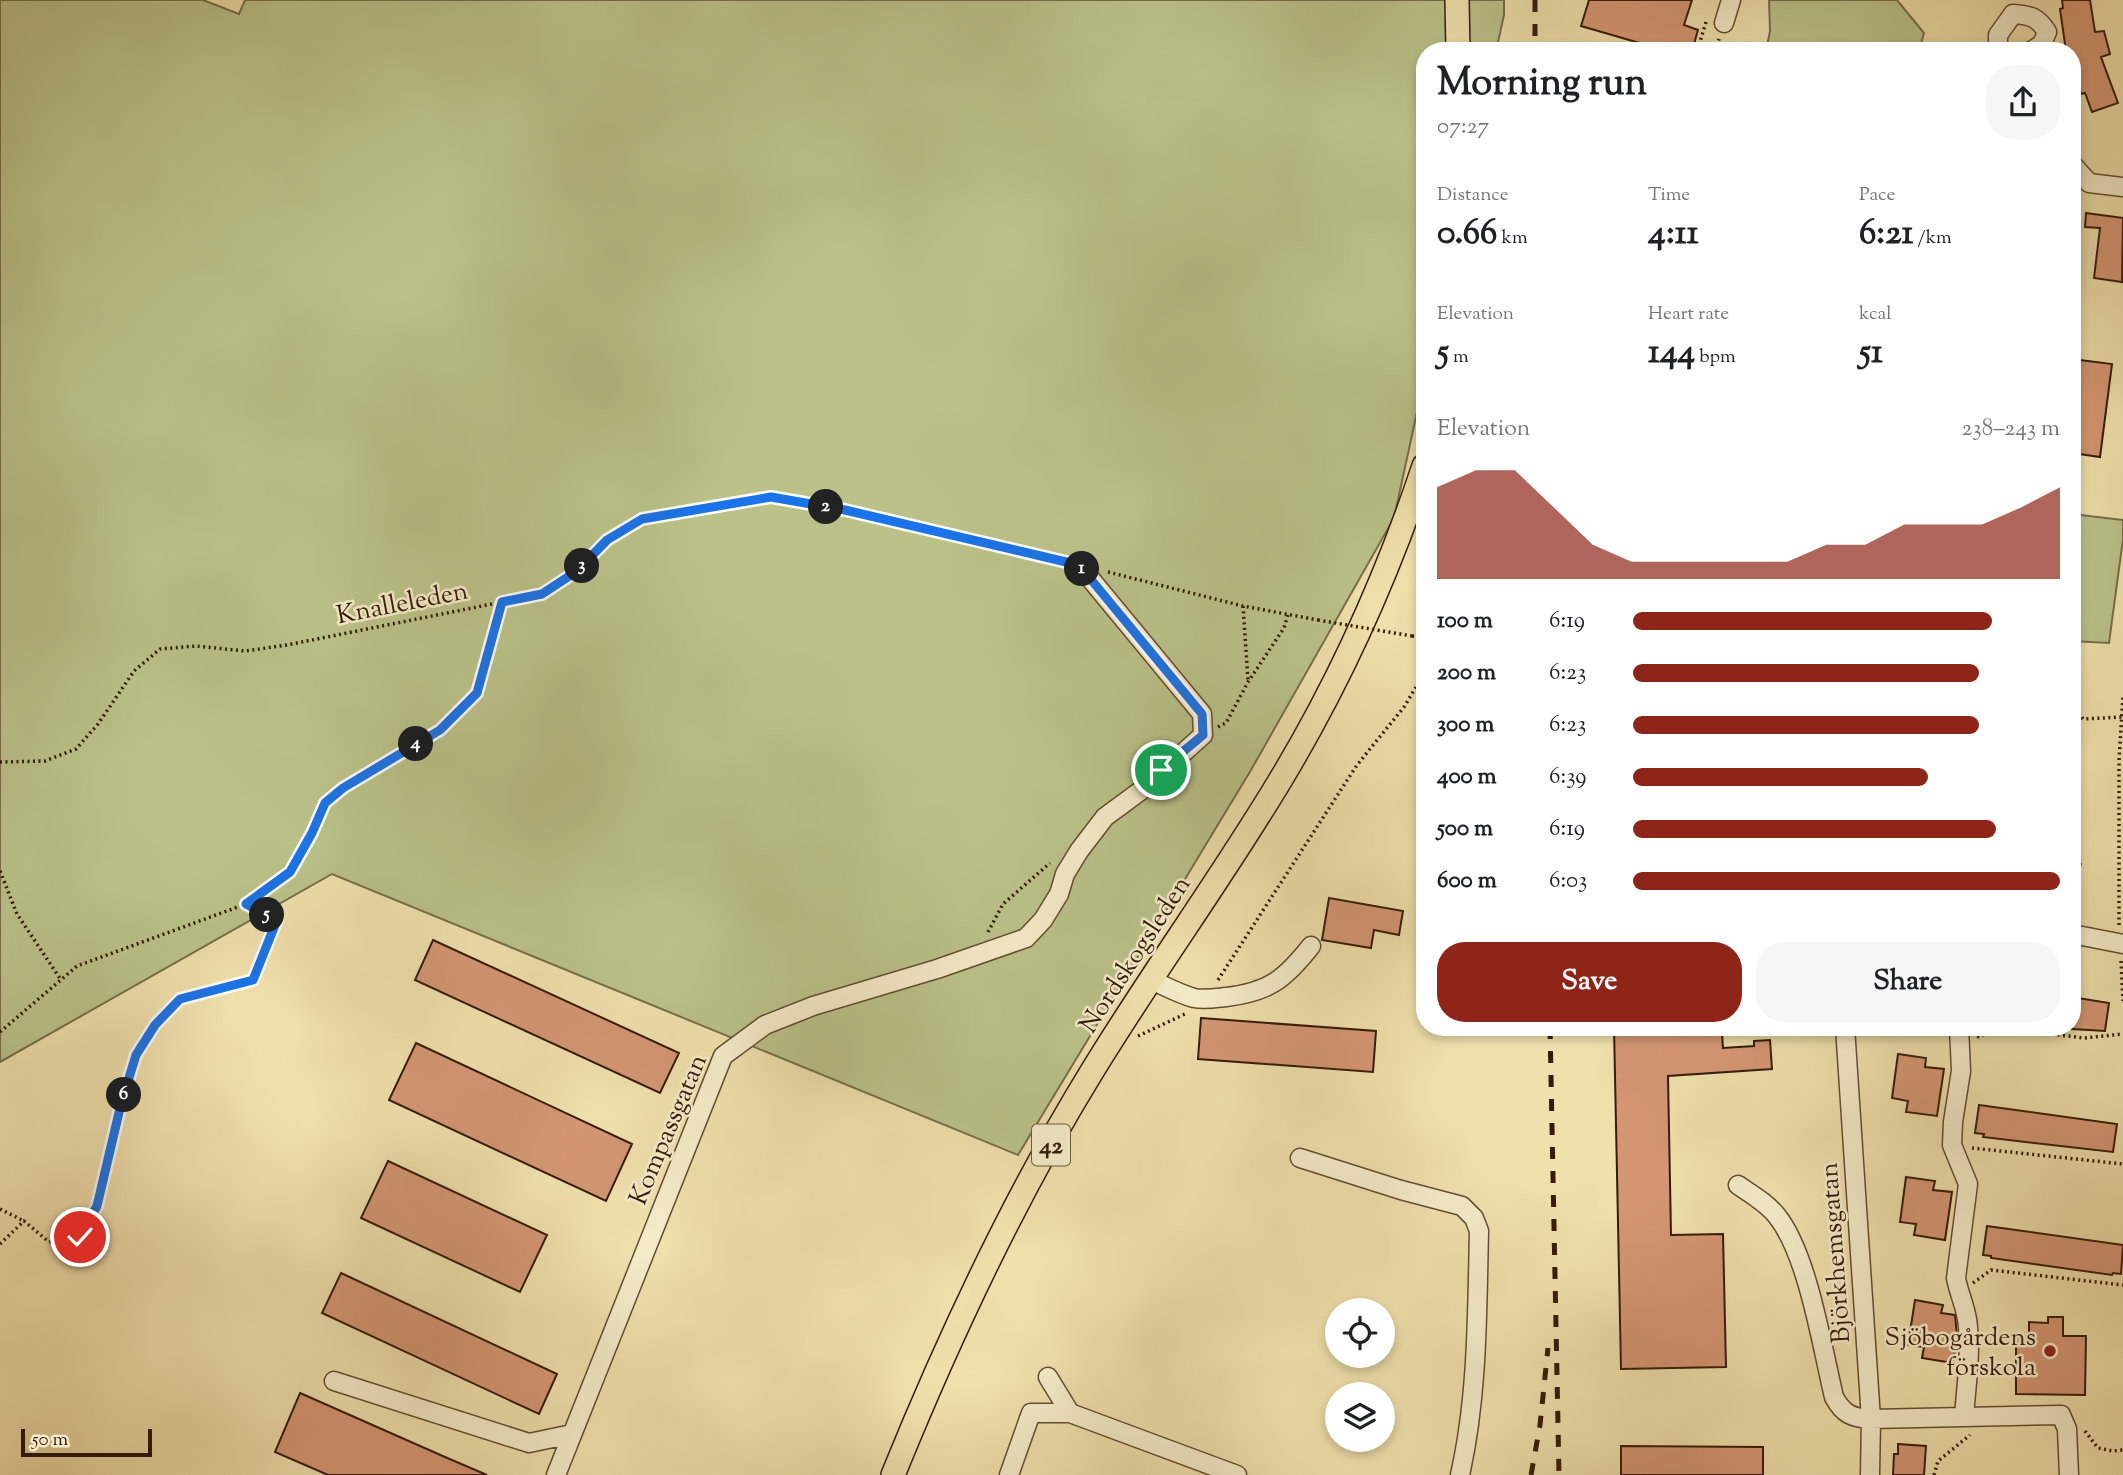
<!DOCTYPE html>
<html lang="en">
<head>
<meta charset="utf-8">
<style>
	body { margin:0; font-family:"Sorts Mill Goudy",serif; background:#f6f6f6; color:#202124; height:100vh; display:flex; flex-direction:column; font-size:26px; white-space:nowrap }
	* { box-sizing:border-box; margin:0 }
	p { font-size:23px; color:#757577 }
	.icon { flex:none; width:38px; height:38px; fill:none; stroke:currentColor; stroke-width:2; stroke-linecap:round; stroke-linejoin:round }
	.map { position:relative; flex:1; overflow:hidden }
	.side { position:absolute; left:1416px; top:42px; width:665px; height:994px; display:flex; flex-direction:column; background:#fff; border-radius:28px; box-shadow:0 4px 10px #0003 }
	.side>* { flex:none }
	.buttons { position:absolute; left:1325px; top:1298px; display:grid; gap:14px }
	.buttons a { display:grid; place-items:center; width:70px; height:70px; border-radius:50%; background:#fff; box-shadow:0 4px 10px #0003; font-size:35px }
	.scale { position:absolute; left:21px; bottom:18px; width:131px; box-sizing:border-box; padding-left:7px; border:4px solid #361b0b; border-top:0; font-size:19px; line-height:24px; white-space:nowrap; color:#361b0b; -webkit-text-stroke:5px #f5ebc9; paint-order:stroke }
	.pin { position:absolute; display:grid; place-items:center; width:60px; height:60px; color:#fff; margin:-30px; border:4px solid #fff; border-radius:50%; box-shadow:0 2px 7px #0007 }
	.km { position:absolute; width:35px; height:35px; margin:-18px; border-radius:50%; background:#222; color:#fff; font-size:19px; line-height:35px; text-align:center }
	.round { display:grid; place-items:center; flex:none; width:74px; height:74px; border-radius:28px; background:#f6f6f6 }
	.head { display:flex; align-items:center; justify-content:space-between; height:119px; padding:0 21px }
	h1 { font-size:38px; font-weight:700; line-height:52px }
	.metrics { display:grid; grid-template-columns:repeat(3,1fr); gap:10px; height:119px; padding:7px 21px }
	.metrics div { display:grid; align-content:center }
	.metrics b { font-size:35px; font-weight:700 }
	.metrics small { font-size:19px; font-weight:400 }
	.metrics p { font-size:19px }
	.chart { height:196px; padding:14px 21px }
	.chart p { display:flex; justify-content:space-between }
	.chart svg { width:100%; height:126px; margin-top:7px; fill:#8f2418; opacity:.7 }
	.button { display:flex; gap:14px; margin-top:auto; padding:14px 21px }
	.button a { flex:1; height:80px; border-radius:28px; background:#8f2418; color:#fff; font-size:28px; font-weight:700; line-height:80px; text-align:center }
	.button a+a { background:#f6f6f6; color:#202124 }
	ul { padding:0 21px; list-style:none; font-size:23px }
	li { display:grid; grid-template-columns:112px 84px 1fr; align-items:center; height:52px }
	li i { height:18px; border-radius:9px; background:#8f2418 }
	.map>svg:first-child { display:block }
	.green { fill:#bac289; stroke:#786e4a; stroke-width:2 }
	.building { fill:#d49673; stroke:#361b0b; stroke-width:2 }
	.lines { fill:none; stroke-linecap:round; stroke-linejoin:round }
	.minor-casing { stroke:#644c33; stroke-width:21 }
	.major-casing { stroke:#361b0b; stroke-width:26 }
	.path { stroke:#361b0b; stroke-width:3.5; stroke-dasharray:2 3.5; stroke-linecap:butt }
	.minor { stroke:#f5ebc9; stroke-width:18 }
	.major { stroke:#efe0ac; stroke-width:23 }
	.rail { stroke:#361b0b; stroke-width:5; stroke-dasharray:12 12; stroke-linecap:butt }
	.path-bridge { stroke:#361b0b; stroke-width:3.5; stroke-dasharray:2 3.5; stroke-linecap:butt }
	.route-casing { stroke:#fff; stroke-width:14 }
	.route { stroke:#1a73e8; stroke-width:9 }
	.poi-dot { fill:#8f2418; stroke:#f5ebc9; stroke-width:2.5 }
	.labels { text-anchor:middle; stroke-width:5; stroke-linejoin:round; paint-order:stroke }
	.shield { fill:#f5ebc9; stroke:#6f5944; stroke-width:2 }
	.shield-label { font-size:24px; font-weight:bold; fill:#361b0b }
	.street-label { font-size:26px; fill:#361b0b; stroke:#f5ebc9 }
	.poi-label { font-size:26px; fill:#361b0b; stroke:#f5ebc9; text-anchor:end }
</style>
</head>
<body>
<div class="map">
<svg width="2123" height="1475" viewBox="0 0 2123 1475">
	<rect width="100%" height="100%" fill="#efe0ac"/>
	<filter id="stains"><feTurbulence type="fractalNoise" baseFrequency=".00286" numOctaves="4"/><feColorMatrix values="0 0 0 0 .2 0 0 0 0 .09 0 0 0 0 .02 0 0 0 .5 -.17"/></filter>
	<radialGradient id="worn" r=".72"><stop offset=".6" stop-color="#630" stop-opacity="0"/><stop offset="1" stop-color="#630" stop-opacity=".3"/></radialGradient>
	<path class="green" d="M0,0H203L239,14L245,0H1504V15L1496,51H1424V380L1394,518L1251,770L1018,1155L332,874L0,1062Z
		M1769,0H1897L1924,33L1919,51H1766L1770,31Z
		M2072,514L2123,520V539L2109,643L2072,641Z"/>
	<path class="building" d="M1589,0H1692L1684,25L1698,30L1692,51H1667L1581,26Z
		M2062,0H2090L2095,32L2104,31L2110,54L2101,57L2118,103L2092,112L2085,93L2081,94L2072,68V51H2066L2060,9L2063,8Z
		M2086,213L2123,218L2122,282L2094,278L2100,228L2085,227Z
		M2072,359L2112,364L2100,457L2072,453Z
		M1329,898L1403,911L1399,935L1374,930L1371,948L1322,940Z
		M433,940L679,1053L660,1093L415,980Z
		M2072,997L2109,1003L2105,1031L2072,1029Z
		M1201,1018L1376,1031L1373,1072L1198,1059Z
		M1614,1027H1713V1035L1722,1034L1723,1048L1754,1046V1041L1770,1040L1772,1069L1668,1076L1671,1235L1723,1234L1726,1367L1621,1369Z
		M416,1043L632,1144L606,1201L389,1100Z
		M1898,1054L1926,1058L1925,1067L1944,1069L1937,1116L1906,1112L1908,1101L1892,1098Z
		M1979,1105L2117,1124L2113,1152L1983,1137L1984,1134L1975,1133Z
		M388,1161L547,1235L520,1292L361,1218Z
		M1906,1177L1935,1181L1933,1190L1952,1192L1945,1240L1914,1235L1916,1224L1900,1222Z
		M1987,1226L2123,1245L2121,1274L2113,1273L2112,1275L1991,1258V1256L1983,1255Z
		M341,1273L557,1374L539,1414L322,1313Z
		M1915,1300L1943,1305L1941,1313L1955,1315L1957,1336L1953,1363L1922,1358L1924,1347L1908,1345Z
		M2048,1317H2063V1336H2086L2085,1395L2016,1394V1336H2029V1322L2048,1323Z
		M300,1393L445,1457L487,1475H328L275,1452Z
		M1898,1444L1926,1446L1924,1475H1893L1894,1454H1898Z
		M1621,1446L1763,1447V1475H1621Z"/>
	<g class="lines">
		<g class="minor-casing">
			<path id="minor" d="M1724,23L1731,0
				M1998,51V35L2013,14C2030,15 2038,17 2047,32L2042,44L2031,51
				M2072,164L2089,183L2123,187
				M2072,934L2123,944
				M1149,979C1163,985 1179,994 1194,998C1205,1000 1216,998 1226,997C1269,992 1285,979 1311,946
				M1845,1027L1871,1419L1870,1475
				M1959,1027L1961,1071L1953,1122L1952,1145L1968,1184L1956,1278C1959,1295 1967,1309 1968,1327C1971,1356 1966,1388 1964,1417
				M1300,1158L1401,1190L1462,1206L1474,1218L1479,1231C1477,1312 1478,1395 1460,1475
				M1738,1185C1751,1194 1767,1203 1777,1216C1808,1255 1822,1347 1834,1397C1843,1414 1852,1418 1871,1419L2061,1415L2067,1429L2069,1475
				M1048,1377L1070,1413L1237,1475
				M334,1381L529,1443L572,1434
				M556,1475L723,1056L765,1025L813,1006L937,969L1026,938L1043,920L1059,894L1065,874L1079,851L1105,817L1143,789L1203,735L1202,714L1079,565
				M1009,1475L1031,1413H1070"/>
		</g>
		<g class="major-casing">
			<path id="major" d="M1457,0L1458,51
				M893,1475C949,1337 1013,1200 1091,1073C1152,973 1221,879 1281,779C1340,681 1388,574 1424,466"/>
		</g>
		<path class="path" d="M1699,45L1706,22
			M1715,51L1719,39
			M1108,572L1243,606L1318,620
			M1243,606L1248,680
			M1412,636L1424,637
			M2072,704L2083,719L2122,717
			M1218,727L1226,723L1248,682L1284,628L1288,614
			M0,762L45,761L76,749L98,724L134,671L160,649L196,646L245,651L287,645L542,594L577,571L607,540L642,519L771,497L845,510L1063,561
			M2072,852L2079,854L2080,864L2072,905
			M0,871L17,914L61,980
			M2119,925V760L2123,696
			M988,932L1003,904L1050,863
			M2121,961L2123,1001
			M1218,980L1357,765L1404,707L1424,674
			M0,1032L77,966L246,904
			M1138,1036L1185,1014
			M1977,1037L2003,1028L2084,1038L2123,1034
			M1972,1148L2123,1164
			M0,1209L24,1221
			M0,1244L24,1221L49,1242L81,1237L98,1206L121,1104L136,1055L155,1025L180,999L253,980L277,920L246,904L290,872L312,833L325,803L343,788L440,730L477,693L502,602
			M1973,1283L1991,1270L2123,1285
			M2085,1431L2098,1448L2113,1451L2123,1450
			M1934,1475L1938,1461L1970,1435"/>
		<use href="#minor" class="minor"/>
		<use href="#major" class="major"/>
		<path class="rail" d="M1535,0V51
			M1550,1027L1559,1475
			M1531,1475L1540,1425L1548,1348"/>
		<path class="path-bridge" d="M1318,620L1412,636"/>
	</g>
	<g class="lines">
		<g class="route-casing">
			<path id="route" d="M80,1237L97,1206L121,1104L136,1055L155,1025L180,999L253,980L277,920L246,904L290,872L312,833L325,803L343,788L440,730L477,693L502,602L542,594L577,571L607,540L642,519L771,497L845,510L1079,565L1202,714L1203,735L1161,770"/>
		</g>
		<use href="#route" class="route"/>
	</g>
	<circle class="poi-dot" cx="2050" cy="1351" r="7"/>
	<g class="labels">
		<rect class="shield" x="1032" y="1124.5" width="38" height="41" rx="5"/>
		<g class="shield-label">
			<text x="1051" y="1153">42</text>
		</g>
		<g class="street-label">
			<text transform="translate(402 602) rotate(-11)" y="9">Knalleleden</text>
			<text transform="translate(1134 954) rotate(-57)" y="9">Nordskogsleden</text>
			<text transform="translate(667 1129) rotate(-67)" y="9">Kompassgatan</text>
			<text transform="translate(1834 1253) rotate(-94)" y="9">Björkhemsgatan</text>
		</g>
		<g class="poi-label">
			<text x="2036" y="1345">Sjöbogårdens<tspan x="2036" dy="30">förskola</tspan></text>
		</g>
	</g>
	<rect width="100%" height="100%" filter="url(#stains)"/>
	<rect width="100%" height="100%" fill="url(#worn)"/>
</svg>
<div class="buttons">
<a><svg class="icon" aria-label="locate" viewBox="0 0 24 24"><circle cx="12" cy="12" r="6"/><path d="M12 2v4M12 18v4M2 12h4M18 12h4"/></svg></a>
<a><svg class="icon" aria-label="layers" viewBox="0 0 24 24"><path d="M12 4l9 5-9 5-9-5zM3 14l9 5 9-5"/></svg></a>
</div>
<div class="scale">50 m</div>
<div class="pin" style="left:1161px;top:770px;background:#1e9e55"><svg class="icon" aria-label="arrive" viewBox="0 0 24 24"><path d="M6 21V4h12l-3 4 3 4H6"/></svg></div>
<div class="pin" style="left:80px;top:1237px;background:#d93025"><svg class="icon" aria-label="check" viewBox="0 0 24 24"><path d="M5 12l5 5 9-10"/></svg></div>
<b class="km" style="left:1082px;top:569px">1</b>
<b class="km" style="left:826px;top:507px">2</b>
<b class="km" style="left:582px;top:566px">3</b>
<b class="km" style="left:416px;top:744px">4</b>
<b class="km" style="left:267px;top:915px">5</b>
<b class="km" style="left:124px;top:1095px">6</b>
<section class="side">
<div class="head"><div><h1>Morning run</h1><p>07:27</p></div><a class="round"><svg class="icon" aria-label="share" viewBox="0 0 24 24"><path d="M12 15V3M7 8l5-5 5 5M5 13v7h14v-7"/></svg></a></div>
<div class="metrics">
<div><p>Distance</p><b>0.66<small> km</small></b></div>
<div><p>Time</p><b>4:11</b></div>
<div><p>Pace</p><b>6:21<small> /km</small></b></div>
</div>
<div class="metrics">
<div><p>Elevation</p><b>5<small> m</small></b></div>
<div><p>Heart rate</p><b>144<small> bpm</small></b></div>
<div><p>kcal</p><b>51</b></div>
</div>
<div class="chart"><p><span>Elevation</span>238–243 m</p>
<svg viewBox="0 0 160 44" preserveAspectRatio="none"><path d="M0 44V12L10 6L20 6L30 19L40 32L50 38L60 38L70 38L80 38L90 38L100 32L110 32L120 25L130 25L140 25L150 19L160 12V44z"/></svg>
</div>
<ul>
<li><b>100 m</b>6:19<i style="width:84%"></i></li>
<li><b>200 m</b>6:23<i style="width:81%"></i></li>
<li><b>300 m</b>6:23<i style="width:81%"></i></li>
<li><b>400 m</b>6:39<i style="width:69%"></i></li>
<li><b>500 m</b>6:19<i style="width:85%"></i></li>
<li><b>600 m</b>6:03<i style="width:100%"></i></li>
</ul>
<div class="button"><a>Save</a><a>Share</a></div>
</section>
</div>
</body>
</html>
